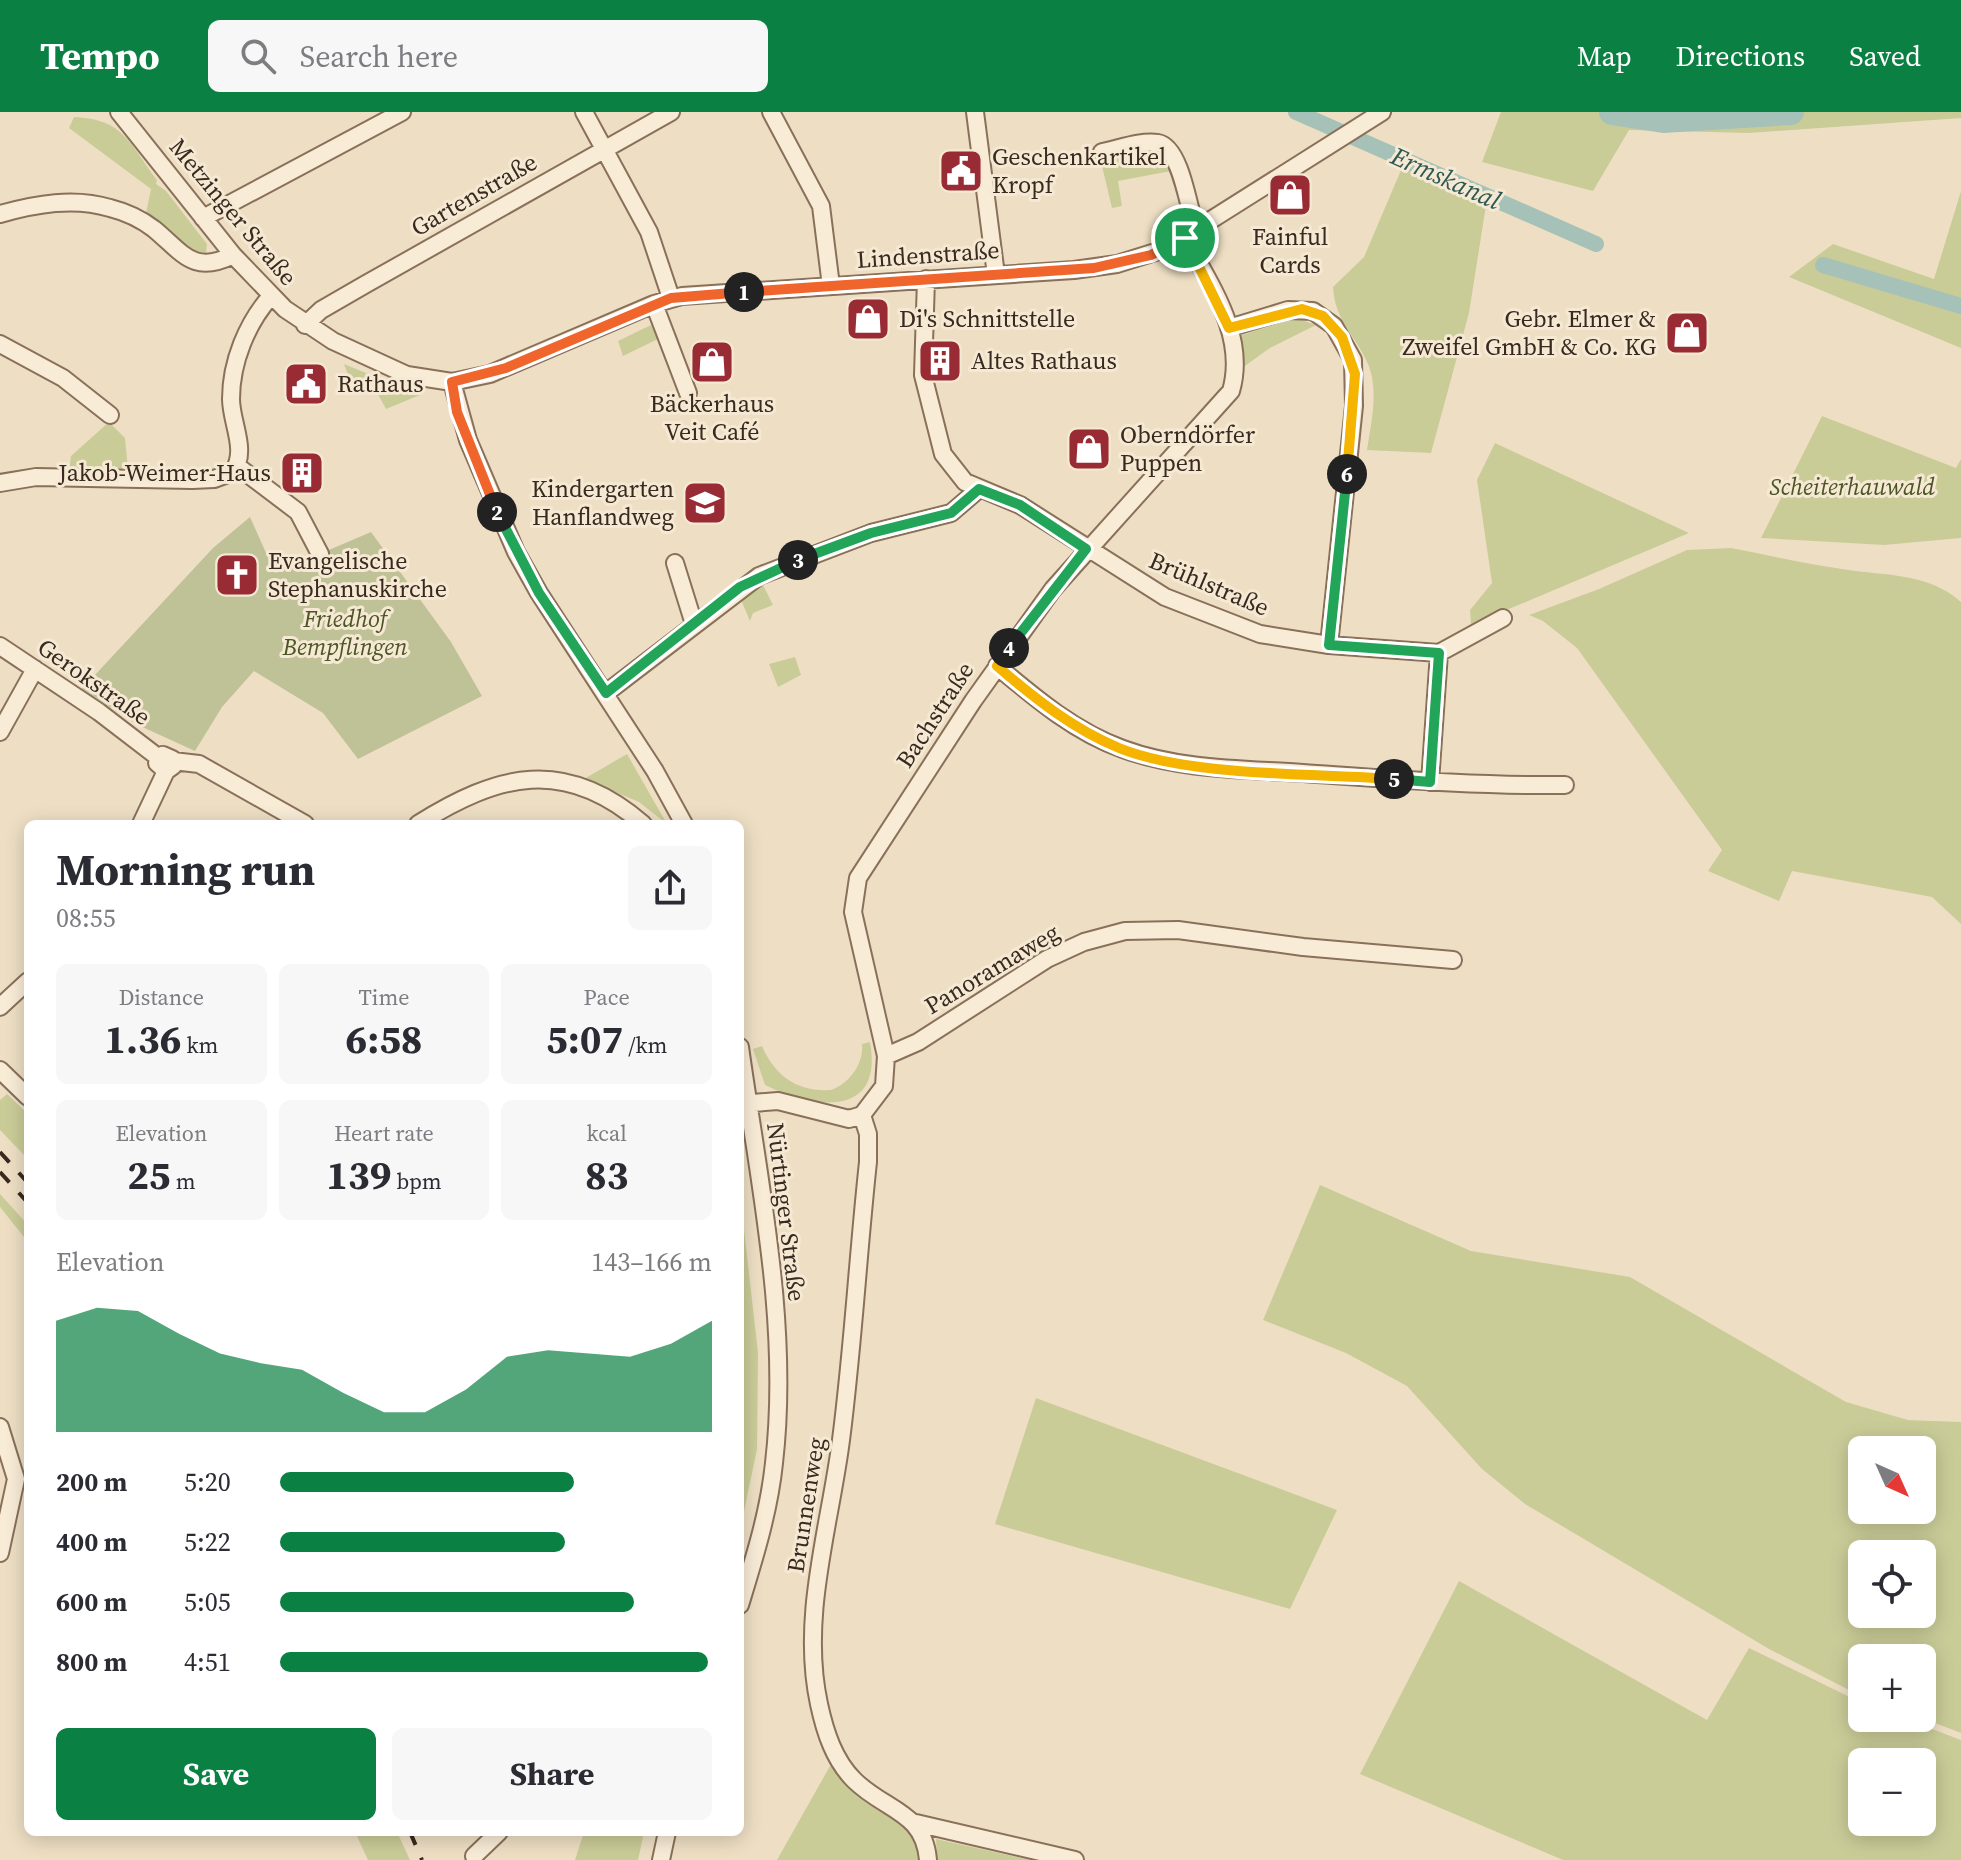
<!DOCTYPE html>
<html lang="en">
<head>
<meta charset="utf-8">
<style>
	body { margin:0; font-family:"Source Serif 4",serif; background:#f7f7f7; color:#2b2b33; height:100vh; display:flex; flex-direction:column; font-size:30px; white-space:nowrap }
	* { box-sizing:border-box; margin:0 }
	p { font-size:26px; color:#7c7c81 }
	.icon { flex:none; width:44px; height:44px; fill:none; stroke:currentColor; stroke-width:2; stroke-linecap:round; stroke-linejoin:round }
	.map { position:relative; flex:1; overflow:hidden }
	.side { position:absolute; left:24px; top:708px; width:720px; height:1016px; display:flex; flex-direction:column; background:#fff; border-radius:12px; box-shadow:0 4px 20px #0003 }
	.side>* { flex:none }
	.needle { width:52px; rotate:135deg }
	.tools { position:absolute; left:1848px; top:1324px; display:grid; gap:16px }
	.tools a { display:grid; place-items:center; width:88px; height:88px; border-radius:12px; background:#fff; box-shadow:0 4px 20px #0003; font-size:40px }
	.pin { position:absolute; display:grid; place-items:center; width:68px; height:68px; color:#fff; margin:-34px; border:4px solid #fff; border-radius:50%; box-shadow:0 2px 8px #0007 }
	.km { position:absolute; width:40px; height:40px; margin:-20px; border-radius:50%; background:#222; color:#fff; font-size:22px; line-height:40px; text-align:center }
	.round { display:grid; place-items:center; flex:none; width:84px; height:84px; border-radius:12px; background:#f7f7f7 }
	.overview { display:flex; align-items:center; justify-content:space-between; height:136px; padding:0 32px }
	h1 { font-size:44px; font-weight:700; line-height:60px }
	.stats { display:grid; grid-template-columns:repeat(3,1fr); gap:12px; height:136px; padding:8px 32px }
	.stats div { display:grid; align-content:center; border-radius:12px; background:#f7f7f7; text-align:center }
	.stats b { font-size:40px; font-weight:700 }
	.stats small { font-size:22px; font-weight:400 }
	.stats p { font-size:22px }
	.chart { height:224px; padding:16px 32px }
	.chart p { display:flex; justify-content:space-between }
	.chart svg { width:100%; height:144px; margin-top:8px; fill:#0b8043; opacity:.7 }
	.action { display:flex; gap:16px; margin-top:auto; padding:16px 32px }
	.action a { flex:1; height:92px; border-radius:12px; background:#0b8043; color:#fff; font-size:32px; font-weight:700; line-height:92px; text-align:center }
	.action a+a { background:#f7f7f7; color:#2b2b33 }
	ul { padding:0 32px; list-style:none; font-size:26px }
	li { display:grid; grid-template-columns:128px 96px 1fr; align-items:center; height:60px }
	li i { height:20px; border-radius:10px; background:#0b8043 }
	header { display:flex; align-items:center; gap:48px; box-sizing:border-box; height:112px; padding:0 40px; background:#0b8043; color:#fff }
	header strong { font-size:38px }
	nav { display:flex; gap:44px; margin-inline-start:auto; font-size:28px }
	.search { width:560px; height:72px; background:#f7f7f7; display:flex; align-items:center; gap:20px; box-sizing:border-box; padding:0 28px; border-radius:12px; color:#7c7c81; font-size:30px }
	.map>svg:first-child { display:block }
	.green { fill:#cacc98; fill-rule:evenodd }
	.cemetery { fill:#bfc197 }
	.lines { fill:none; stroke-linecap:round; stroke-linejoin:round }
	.canal { stroke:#a6c1b7; stroke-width:16 }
	.river { stroke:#a6c1b7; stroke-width:26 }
	.minor-casing { stroke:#89705a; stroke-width:20 }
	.minor { stroke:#f9ecd7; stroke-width:16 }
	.rail { stroke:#39291e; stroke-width:4; stroke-dasharray:14 14; stroke-linecap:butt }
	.split-1-casing { stroke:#fff; stroke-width:16 }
	.split-2-casing { stroke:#fff; stroke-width:16 }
	.split-3-casing { stroke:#fff; stroke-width:16 }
	.split-4-casing { stroke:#fff; stroke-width:16 }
	.split-5-casing { stroke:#fff; stroke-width:16 }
	.split-6-casing { stroke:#fff; stroke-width:16 }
	.split-7-casing { stroke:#fff; stroke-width:16 }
	.split-1 { stroke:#f0652b; stroke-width:10 }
	.split-2 { stroke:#f0652b; stroke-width:10 }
	.split-3 { stroke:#22a559; stroke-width:10 }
	.split-4 { stroke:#22a559; stroke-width:10 }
	.split-5 { stroke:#f5b400; stroke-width:10 }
	.split-6 { stroke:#22a559; stroke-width:10 }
	.split-7 { stroke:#f5b400; stroke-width:10 }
	.labels { text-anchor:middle; stroke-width:6; stroke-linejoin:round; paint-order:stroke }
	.poi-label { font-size:24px; fill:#39291e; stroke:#f5e9d4; text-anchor:start }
	.street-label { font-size:24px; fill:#39291e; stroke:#f5e9d4 }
	.park-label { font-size:24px; font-style:italic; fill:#4c5525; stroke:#f5e9d4 }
	.water-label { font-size:26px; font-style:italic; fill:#2e5853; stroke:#f5e9d4 }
</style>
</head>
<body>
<header>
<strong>Tempo</strong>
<div class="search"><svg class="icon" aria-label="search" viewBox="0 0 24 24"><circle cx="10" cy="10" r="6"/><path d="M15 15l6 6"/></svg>Search here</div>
<nav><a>Map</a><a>Directions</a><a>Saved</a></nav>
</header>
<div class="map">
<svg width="1961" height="1748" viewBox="0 0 1961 1748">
	<rect width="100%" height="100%" fill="#eedfc4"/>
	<path class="green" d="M1501,0H1961V6L1749,21L1629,18L1593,79L1482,50Z
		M74,5C124,7 129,31 157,68L156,72L166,79L207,132L206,141L196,143L146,101L151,77L69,16Z
		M1138,38L1144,41L1140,51L1155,57L1160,47L1169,51L1171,59L1118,69L1122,94L1112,96L1100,46Z
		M1404,51L1487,87L1469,201L1431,341L1367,338C1371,312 1379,278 1368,252C1355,222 1335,210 1333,175L1364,145Z
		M1961,79V236L1789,165L1833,132L1934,167Z
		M1296,206L1316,213L1270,236L1242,256V223Z
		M651,213L660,226L623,244L618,229Z
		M344,252L420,283L386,297L375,277L350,268Z
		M1822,304L1956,356L1961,347V426L1884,433L1761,426Z
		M109,310L125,326L128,357H152L153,363L69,361L71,344Z
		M1495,331L1689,421L1471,513L1470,498L1492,471L1477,368Z
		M1731,436C1768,443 1805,452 1842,457C1884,464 1928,460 1961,490V812L1932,785L1792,759L1779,789L1708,759L1722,738L1577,536L1543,509L1529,503L1599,477L1687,438Z
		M762,471L773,493L753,501L750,509L739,483Z
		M795,545L801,563L778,575L769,552Z
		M627,642L667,712L639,690L584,667Z
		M870,930C884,1007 813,997 765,973L753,937L762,934C775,964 797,980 831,978C849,972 864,952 862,932Z
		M7,982L28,1002L25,1044L0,1018V988Z
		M1320,1073L1471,1139L1630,1165L1846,1290L1908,1308L1961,1310V1621L1922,1606V1546H1862V1583L1851,1579L1769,1537L1525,1392L1482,1357L1407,1274L1346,1241L1263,1208ZM1862,1338H1922V1398H1862ZM1862,1442H1922V1502H1862Z
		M0,1082L28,1113V1130L0,1095Z
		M740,1082L758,1241L757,1337L740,1419Z
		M1036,1286L1337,1398L1290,1497L995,1412Z
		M1459,1469L1707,1608L1749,1536L1862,1591V1606H1903L1961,1628V1748H1563L1360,1662ZM1862,1650H1922V1710H1862Z
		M830,1654L877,1698L911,1717L924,1748H777Z
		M355,1720H397L410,1748H368Z
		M584,1720H644L638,1748H575Z
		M936,1727L1031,1748H937Z"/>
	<path class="cemetery" d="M250,405L275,461L371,420L451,530L482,584L358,647L323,601L254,559L222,595L195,639L138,613L82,577L213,436Z"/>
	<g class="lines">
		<path class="canal" d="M1296,0L1596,132
			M1823,153L1961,194"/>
		<path class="river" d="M1612,0L1663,8L1791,0"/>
		<g class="minor-casing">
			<path id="minor" d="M119,0L233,143L285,197L333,229L407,263L452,270L490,262L654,192L682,184L1074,158L1117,152L1165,137L1382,0
				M584,0L649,120L671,186
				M771,0L821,94L831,174
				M975,0L996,163
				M1102,40C1118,37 1141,28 1158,31C1181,35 1189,98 1196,119
				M0,102C36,92 74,85 110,96C126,100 141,107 154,117C183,141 193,163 233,143
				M203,106L402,0
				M926,167L923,263L943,342L965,370L1020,393L1165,485L1260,522L1329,533L1439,541L1503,506
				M654,192L688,281
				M305,213L321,198L366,172L671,0
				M1229,216L1288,198L1313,199L1334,214L1353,248L1354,294L1329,533
				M0,232L63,266L110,303
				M452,270L468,328L516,440L539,481L655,659L684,712
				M237,354L298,400L320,442
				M0,371L36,365L192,368L214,367L233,360C248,338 231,311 231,287C231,250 247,211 271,184
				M675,451L694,512
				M0,534L99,600L159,646
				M997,554C1035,586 1075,620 1123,637C1180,658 1244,657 1303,661C1391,667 1477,674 1565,673
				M606,581L759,464L871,421L951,401L979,377
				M0,620L35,557
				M173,649L199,652L305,712
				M1430,670L1439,541
				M141,712L166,659L173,654L172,647L163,643L157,651L166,659
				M418,712C498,662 564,644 643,712
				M0,895L28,869
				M740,935C759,1071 790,1213 774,1351C769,1400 754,1447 740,1493
				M886,944L918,930L1047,847L1084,830L1125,819L1178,818L1303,835L1453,848
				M0,958L28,985
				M740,992L778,989L849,1007L862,1003L884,974L886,944L853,800L858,766L973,589L1053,477L1231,279C1247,224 1210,173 1185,126
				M862,1003L868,1022V1050C858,1142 853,1235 841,1328C830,1414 800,1505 819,1592C825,1620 834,1648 854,1668C885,1699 924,1699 928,1748
				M0,1315L16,1367L0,1441
				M916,1711L1075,1748
				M474,1744L499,1720
				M661,1748L667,1720"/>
		</g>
		<use href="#minor" class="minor"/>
		<path class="rail" d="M0,1040L28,1071
			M0,1060L28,1091
			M410,1720L422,1748"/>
	</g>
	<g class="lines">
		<g class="split-1-casing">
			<path id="split-1" d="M744,180L1094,156L1151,143L1185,126"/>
		</g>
		<g class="split-2-casing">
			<path id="split-2" d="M497,400L457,300L452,270L506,256L671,186L744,180"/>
		</g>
		<g class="split-3-casing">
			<path id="split-3" d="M497,400L539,481L606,581L740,475L798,448"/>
		</g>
		<g class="split-4-casing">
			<path id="split-4" d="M798,448L871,421L951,401L979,377L1020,393L1086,437L1009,536"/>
		</g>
		<g class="split-5-casing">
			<path id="split-5" d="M1009,536L997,554C1034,586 1073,617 1119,636C1191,665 1315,661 1394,667"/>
		</g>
		<g class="split-6-casing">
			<path id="split-6" d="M1347,362L1329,533L1439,541L1430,670L1394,667"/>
		</g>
		<g class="split-7-casing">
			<path id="split-7" d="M1185,126L1229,216L1302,197L1323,204L1342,225L1355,262L1347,362"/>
		</g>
		<use href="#split-1" class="split-1"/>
		<use href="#split-2" class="split-2"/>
		<use href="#split-3" class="split-3"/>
		<use href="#split-4" class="split-4"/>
		<use href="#split-5" class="split-5"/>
		<use href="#split-6" class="split-6"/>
		<use href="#split-7" class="split-7"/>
	</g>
	<defs>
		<g id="civic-square" transform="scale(2.3)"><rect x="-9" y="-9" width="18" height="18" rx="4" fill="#982b33" stroke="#f5e9d4"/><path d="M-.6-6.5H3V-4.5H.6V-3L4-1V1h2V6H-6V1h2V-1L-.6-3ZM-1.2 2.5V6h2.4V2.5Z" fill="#fff"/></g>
		<g id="shop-square" transform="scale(2.3)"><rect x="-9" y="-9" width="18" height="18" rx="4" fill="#982b33" stroke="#f5e9d4"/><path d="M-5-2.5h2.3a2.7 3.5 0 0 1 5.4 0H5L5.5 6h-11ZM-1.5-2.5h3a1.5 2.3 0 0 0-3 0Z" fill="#fff"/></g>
		<g id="building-square" transform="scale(2.3)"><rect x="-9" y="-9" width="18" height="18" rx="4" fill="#982b33" stroke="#f5e9d4"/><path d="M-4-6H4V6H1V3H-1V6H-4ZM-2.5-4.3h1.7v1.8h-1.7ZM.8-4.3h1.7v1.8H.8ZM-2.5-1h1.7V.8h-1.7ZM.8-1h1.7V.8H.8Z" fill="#fff"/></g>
		<g id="school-square" transform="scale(2.3)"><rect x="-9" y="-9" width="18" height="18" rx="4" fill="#982b33" stroke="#f5e9d4"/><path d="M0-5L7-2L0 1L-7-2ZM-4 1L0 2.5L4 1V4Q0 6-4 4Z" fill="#fff"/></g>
		<g id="church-square" transform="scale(2.3)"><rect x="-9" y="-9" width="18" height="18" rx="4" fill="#982b33" stroke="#f5e9d4"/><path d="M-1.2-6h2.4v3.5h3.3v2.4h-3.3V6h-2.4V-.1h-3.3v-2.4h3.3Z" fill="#fff"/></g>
	</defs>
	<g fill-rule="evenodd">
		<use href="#civic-square" x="961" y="59"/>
		<use href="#shop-square" x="1290" y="83"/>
		<use href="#shop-square" x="868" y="207"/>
		<use href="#shop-square" x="1687" y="221"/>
		<use href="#building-square" x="940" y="249"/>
		<use href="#shop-square" x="712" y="250"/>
		<use href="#civic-square" x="306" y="272"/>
		<use href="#shop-square" x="1089" y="337"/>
		<use href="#building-square" x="302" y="361"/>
		<use href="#school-square" x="705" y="391"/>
		<use href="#church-square" x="237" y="463"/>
	</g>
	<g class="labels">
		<g class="poi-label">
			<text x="992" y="53">Geschenkartikel<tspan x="992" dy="28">Kropf</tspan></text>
			<text x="1290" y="133" text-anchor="middle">Fainful<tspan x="1290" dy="28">Cards</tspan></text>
			<text x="899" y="215">Di's Schnittstelle</text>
			<text x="1656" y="215" text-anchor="end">Gebr. Elmer &amp;<tspan x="1656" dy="28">Zweifel GmbH &amp; Co. KG</tspan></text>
			<text x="971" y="257">Altes Rathaus</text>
			<text x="337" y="280">Rathaus</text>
			<text x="712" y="300" text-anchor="middle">Bäckerhaus<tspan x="712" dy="28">Veit Café</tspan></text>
			<text x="1120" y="331">Oberndörfer<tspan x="1120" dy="28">Puppen</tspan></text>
			<text x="271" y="369" text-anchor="end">Jakob-Weimer-Haus</text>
			<text x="674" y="385" text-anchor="end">Kindergarten<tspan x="674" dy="28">Hanflandweg</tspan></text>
			<text x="268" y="457">Evangelische<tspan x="268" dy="28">Stephanuskirche</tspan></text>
		</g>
		<g class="street-label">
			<text transform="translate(474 83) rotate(-30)" y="8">Gartenstraße</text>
			<text transform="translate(233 100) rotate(50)" y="8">Metzinger Straße</text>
			<text transform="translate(928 143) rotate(-4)" y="8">Lindenstraße</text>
			<text transform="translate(1209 472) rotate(23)" y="8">Brühlstraße</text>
			<text transform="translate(94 570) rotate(35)" y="8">Gerokstraße</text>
			<text transform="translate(935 603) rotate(-57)" y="8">Bachstraße</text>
			<text transform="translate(992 857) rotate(-31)" y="8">Panoramaweg</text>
			<text transform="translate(786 1100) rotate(83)" y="8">Nürtinger Straße</text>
			<text transform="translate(806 1393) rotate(-81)" y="8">Brunnenweg</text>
		</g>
		<g class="park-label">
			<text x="1852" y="383">Scheiterhauwald</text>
			<text x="345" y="515">Friedhof<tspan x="345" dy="28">Bempflingen</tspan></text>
		</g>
		<g class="water-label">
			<text transform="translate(1446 66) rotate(24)" y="9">Ermskanal</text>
		</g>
	</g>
</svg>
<div class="tools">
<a><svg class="needle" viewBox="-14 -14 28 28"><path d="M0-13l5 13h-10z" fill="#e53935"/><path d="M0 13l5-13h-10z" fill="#7c7c81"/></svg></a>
<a><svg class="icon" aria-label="locate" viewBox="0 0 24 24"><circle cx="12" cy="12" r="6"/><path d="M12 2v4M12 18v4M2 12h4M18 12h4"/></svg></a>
<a>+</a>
<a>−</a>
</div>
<div class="pin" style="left:1185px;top:126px;background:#1e9e55"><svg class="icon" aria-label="arrive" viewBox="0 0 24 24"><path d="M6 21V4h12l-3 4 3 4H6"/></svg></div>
<b class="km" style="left:744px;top:180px">1</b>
<b class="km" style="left:497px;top:400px">2</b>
<b class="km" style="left:798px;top:448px">3</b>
<b class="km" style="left:1009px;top:536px">4</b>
<b class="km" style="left:1394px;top:667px">5</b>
<b class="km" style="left:1347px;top:362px">6</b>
<section class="side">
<div class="overview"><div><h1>Morning run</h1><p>08:55</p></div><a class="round"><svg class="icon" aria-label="share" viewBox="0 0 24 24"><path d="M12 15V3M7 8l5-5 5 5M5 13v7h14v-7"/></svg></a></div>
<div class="stats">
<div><p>Distance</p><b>1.36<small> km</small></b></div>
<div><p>Time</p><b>6:58</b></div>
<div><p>Pace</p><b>5:07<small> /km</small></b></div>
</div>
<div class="stats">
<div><p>Elevation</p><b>25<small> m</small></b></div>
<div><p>Heart rate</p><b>139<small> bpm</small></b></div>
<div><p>kcal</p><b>83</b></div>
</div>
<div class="chart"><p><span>Elevation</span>143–166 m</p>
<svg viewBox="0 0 160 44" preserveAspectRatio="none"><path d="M0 44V10L10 6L20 7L30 14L40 20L50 23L60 25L70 32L80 38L90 38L100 31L110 21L120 19L130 20L140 21L150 17L160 10V44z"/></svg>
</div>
<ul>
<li><b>200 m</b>5:20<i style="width:68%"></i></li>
<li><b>400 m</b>5:22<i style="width:66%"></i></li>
<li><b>600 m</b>5:05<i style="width:82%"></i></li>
<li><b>800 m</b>4:51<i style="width:99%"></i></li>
</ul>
<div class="action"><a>Save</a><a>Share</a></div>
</section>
</div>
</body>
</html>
